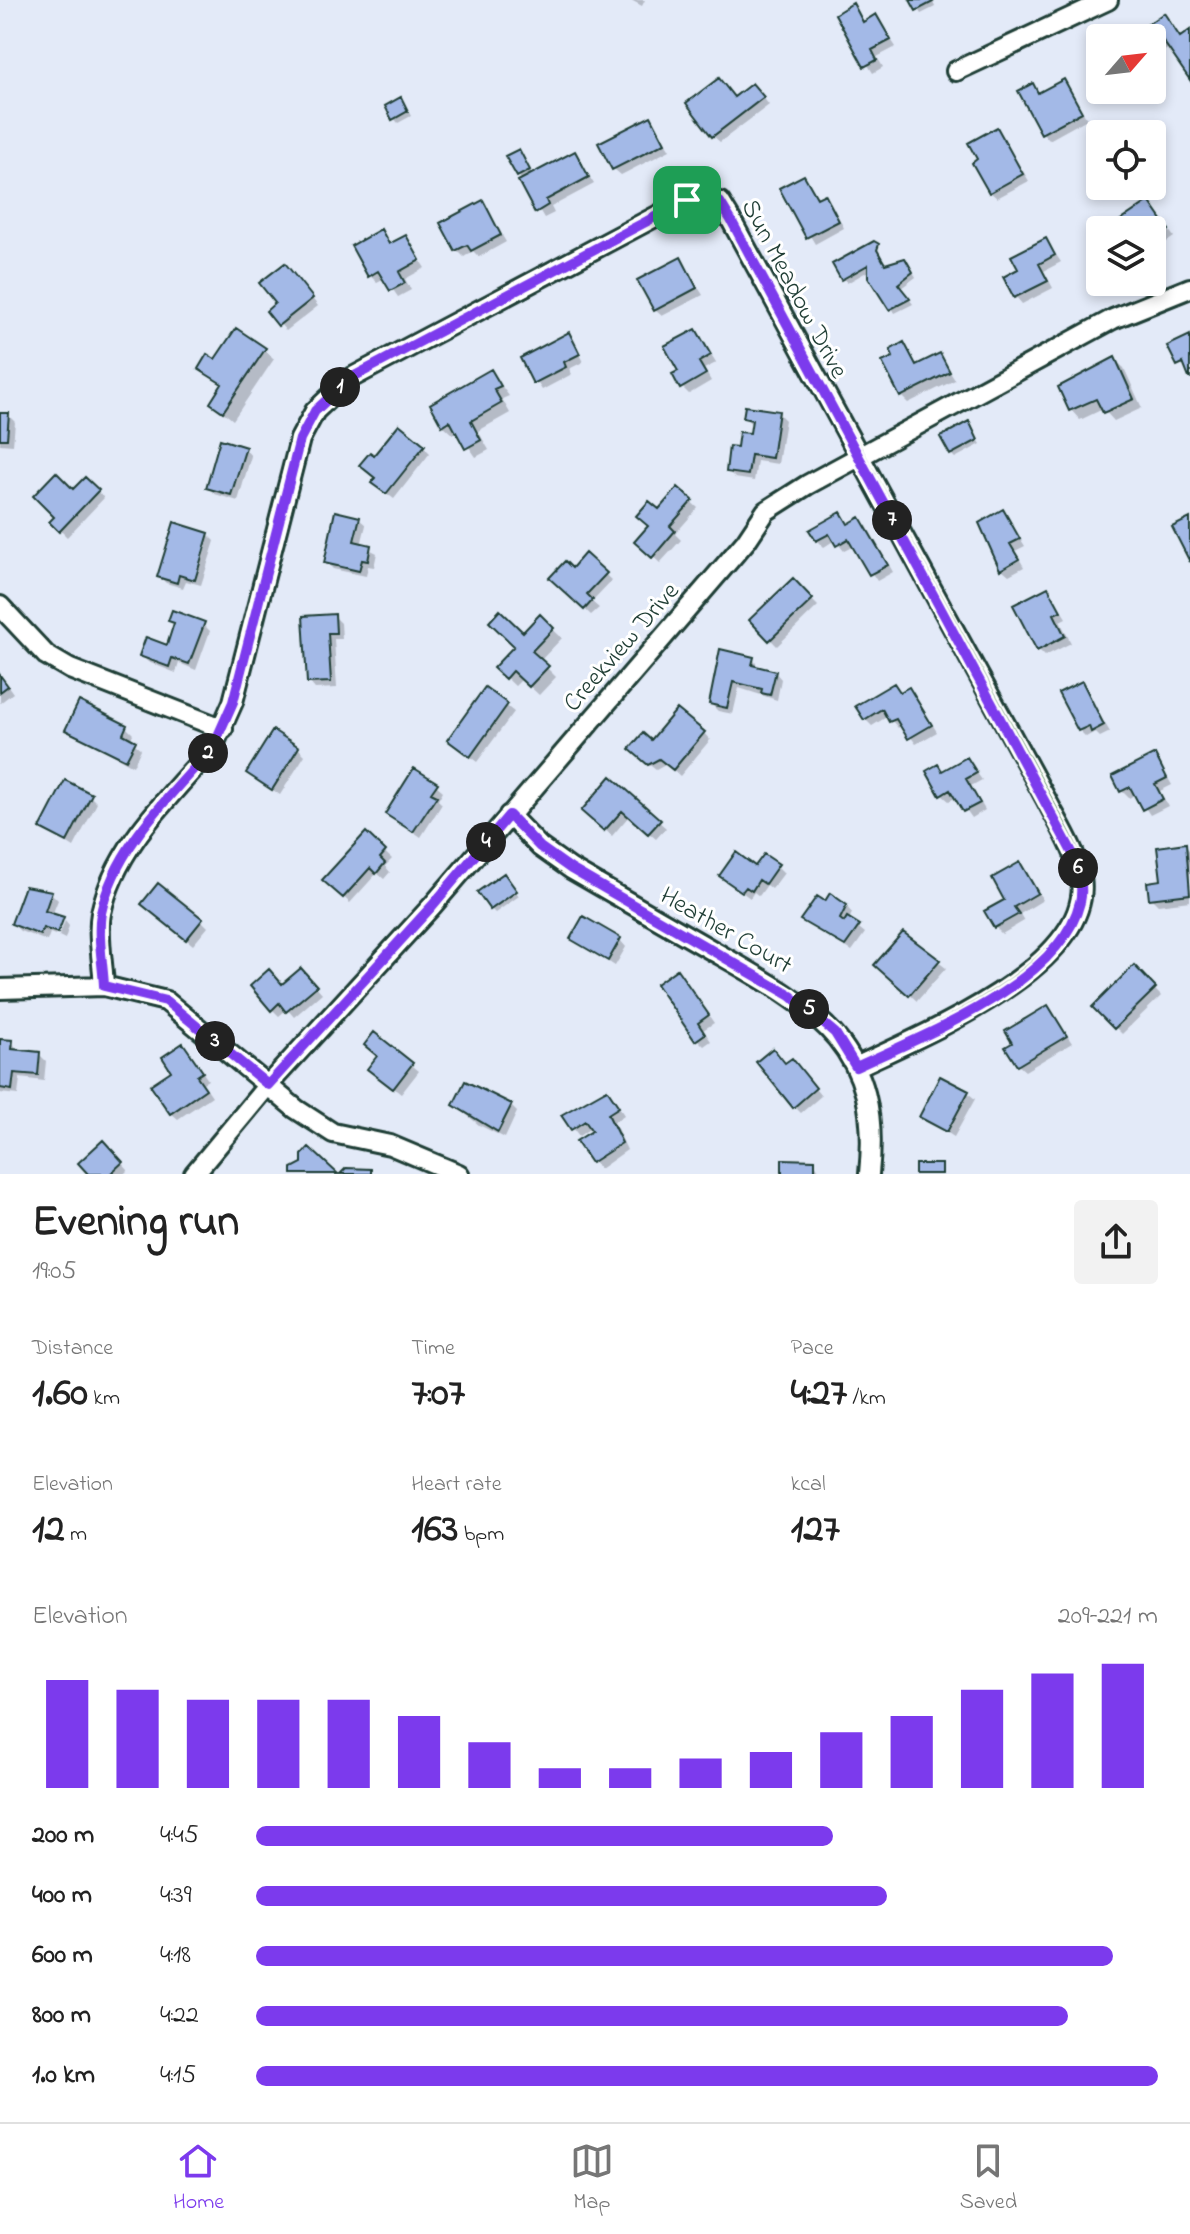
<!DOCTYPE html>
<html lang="en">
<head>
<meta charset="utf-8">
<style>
	body { margin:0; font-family:"Indie Flower",sans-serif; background:#f2f2f2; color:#222; height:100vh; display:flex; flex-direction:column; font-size:30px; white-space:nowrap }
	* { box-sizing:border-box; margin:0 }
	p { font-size:26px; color:#767676 }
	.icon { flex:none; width:44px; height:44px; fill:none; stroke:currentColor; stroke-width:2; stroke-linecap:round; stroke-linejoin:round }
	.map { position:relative; height:1174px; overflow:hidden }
	.panel { display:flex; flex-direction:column; background:#fff; flex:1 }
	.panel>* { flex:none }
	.needle { width:52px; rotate:62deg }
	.fabs { position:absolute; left:1086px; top:24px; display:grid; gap:16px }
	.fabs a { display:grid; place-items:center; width:80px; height:80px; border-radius:8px; background:#fff; box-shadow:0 4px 12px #0003; font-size:40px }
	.pin { position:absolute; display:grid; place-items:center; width:68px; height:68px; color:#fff; margin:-34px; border-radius:16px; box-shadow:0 4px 12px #0006 }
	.km { position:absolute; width:40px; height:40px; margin:-20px; border-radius:50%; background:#222; color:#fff; font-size:22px; line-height:40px; text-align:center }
	.round { display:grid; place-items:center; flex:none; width:84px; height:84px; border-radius:8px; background:#f2f2f2 }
	.headline { display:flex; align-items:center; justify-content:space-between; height:136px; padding:0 32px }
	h1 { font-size:44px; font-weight:700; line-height:60px }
	.metrics { display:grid; grid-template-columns:repeat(3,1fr); gap:12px; height:136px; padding:8px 32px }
	.metrics div { display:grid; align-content:center }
	.metrics b { font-size:40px; font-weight:700 }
	.metrics small { font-size:22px; font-weight:400 }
	.metrics p { font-size:22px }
	.chart { height:224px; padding:16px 32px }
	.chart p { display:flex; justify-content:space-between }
	.chart svg { width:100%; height:144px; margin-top:8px; stroke:#7c3aed; stroke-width:6 }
	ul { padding:0 32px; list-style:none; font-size:26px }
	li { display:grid; grid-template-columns:128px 96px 1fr; align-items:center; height:60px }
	li i { height:20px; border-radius:10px; background:#7c3aed }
	.tab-bar { display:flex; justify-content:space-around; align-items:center; height:112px; border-top:2px solid #e0e0e0; background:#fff; font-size:22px; color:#767676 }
	.tab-bar a { display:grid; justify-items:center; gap:4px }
	.tab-bar .current { color:#7c3aed }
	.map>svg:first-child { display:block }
	.shadow { fill:#0003 }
	.building { fill:#a3b9e7; stroke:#1f3d34; stroke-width:2 }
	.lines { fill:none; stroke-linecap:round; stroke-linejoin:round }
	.minor-casing { stroke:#1f3d34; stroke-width:24 }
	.minor { stroke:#fff; stroke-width:18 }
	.cycleway-casing { stroke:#fff; stroke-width:17 }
	.cycleway { stroke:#1b5e20; stroke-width:12 }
	.route-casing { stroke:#fff; stroke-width:16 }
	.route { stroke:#7c3aed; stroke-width:10 }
	.labels { text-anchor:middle; stroke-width:6; stroke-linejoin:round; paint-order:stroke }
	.street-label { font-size:26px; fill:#1f3d34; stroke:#fff }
</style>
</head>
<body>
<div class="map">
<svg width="1190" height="1174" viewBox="0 0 1190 1174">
	<rect width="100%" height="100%" fill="#e3eaf8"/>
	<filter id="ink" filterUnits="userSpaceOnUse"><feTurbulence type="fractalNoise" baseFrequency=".0125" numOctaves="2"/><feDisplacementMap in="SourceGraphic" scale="16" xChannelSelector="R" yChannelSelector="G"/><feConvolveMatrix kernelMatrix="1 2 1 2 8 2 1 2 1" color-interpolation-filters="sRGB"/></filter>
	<g filter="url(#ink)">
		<path class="shadow" d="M631,0H645L642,6Z
			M912,0H932L935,7L921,14Z
			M852,6L865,23L876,17L896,47L877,57L883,67L873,73L837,15Z
			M1164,16L1181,39L1190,33V77L1170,47L1156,57L1152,53V38H1141Z
			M1064,81L1087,119L1049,140L1043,133L1032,86L1040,94Z
			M759,92L769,105L720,142L713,136L735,99Z
			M404,104L411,116L398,123L394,118Z
			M651,119L670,150L621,175L614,169Z
			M997,129L1029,181L997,198L990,192Z
			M518,151L533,175L574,153L594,184L551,207L554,213L544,218L519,176Z
			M804,177L819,199L824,196L831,203L844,228L815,244L782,189Z
			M482,203L506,242L479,257L473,251L464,257L457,250Z
			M1149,203L1174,237L1152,252V230H1110Z
			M381,232L391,246L405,238L425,268L405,279L411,290L398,297L385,278L377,282L370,276Z
			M1046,240L1061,262L1044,271L1053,288L1022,304L1016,297L1020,270Z
			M876,244L886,266L909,265L916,277L901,288L913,304L895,313L870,270L847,283L835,265Z
			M680,259L703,295L662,316L655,310Z
			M291,272L318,306L286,331L269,311L278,304Z
			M695,331L716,363L704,369L711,381L689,394L682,387L680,372Z
			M569,335L583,362L569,369L572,374L542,390L522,359Z
			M904,345L918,366L939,355L955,380L908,403L901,396L896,358Z
			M264,349L274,359L233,420L212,403L223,386L201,368Z
			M1114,359L1124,368L1142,408L1114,421L1103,409L1080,420L1071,410L1060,388Z
			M491,372L509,396L502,399L510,413L478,431L489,450L476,457L458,431L453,434L443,425Z
			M778,413L785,420L778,464L757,461L754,481L735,478L728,471L738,450L752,436L753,425L745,418Z
			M0,415H8L15,422L13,445L0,444Z
			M968,424L981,444L955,458L951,454Z
			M423,446L430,453L394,499L381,489L377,478Z
			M245,449L251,456L238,501L215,494L208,487Z
			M85,480L104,498L67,537L52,522Z
			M678,490L698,508L675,534L681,540L660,563L637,542Z
			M1003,512L1025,546L1015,551L1024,567L1009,575L1002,569Z
			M841,514L850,525L860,520L867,526L893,572L877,581L854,546L844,551L835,540L824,547L817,540Z
			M359,519L366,525L361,545L377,553L374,567L368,566L366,576L333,569L326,562Z
			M208,534L215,541L201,585L186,581L183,588L166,583L159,576Z
			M586,556L612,581L592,602L599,608L591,615L552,578L572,571Z
			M793,581L818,606L777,646L752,620Z
			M1048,589L1066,618L1060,621L1071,643L1045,656L1038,649Z
			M334,616L341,623L342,639H334L337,688L315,689L309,682Z
			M540,617L562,638L540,661L556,677L539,695L522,679L515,686L496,668Z
			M171,621L203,624L210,631L196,670L179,663L176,673L148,662L141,655L168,647L176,626Z
			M753,658L759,669L775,672L781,679L777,700L739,688L733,714L718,711L711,704Z
			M0,675L13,693L0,703Z
			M1081,683L1110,732L1100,737L1095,732L1086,737L1079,730Z
			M894,686L901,693L909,689L915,696L937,732L916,744L902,725L898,728L888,716L872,726L865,719Z
			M486,690L514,712L477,762L449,740Z
			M126,727L133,734L130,740L141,749L133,766L67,729Z
			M704,733L710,740L680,776L667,764L656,770L638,756L651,743Z
			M298,748L305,755L280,795L249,773Z
			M1155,756L1172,785L1160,791L1168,806L1150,815L1136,794L1129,798L1122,791L1115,777Z
			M967,759L982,780L971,786L985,810L972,818L957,797L949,801L942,795L938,767L944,772Z
			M611,779L666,828L656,839L629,816L612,836L591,817Z
			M436,785L443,791L438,800L442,804L421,837L387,813Z
			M90,796L97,803L74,847L43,827Z
			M366,835L392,859L385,866L390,872L384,879L377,873L350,903L325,880Z
			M1185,846L1190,851V901L1158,905L1151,898Z
			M1020,864L1043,900L1020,914L1024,921L1002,934L995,927Z
			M777,866L784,873L772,889L767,885L759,896L754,892L750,898L728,882L756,869Z
			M507,880L519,896L495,913L491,909Z
			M51,893L58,900L52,915L63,920L55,935L50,933L47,941L20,931L13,924Z
			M825,904L846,906L852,913L849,920L865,933L852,951L802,920Z
			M150,910L202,921L208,927L193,945Z
			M65,921L69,926L65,939L59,936Z
			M903,935L946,968L917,1001L883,971Z
			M572,938L620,940L626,947L615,966Z
			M1134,968L1161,996L1122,1034L1095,1007Z
			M308,977L322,993L294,1017L287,1009L279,1016L272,1009L283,986Z
			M683,978L714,1023L703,1030L711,1041L704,1046L697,1039Z
			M1048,1007L1072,1043L1025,1071L1018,1065Z
			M375,1035L419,1071L401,1094L377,1075L379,1056Z
			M12,1042L19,1052L39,1054L46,1061L44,1081L20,1078L18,1095L0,1093V1052Z
			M189,1052L208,1080L203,1083L212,1096L178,1119L171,1113L174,1072Z
			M786,1066L798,1068L821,1096L801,1113L794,1106Z
			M968,1093L975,1099L954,1137L921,1116Z
			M613,1098L624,1115L614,1122L627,1150L600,1169L579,1141L594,1131L592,1127L579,1136L564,1116Z
			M455,1105L511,1106L517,1112L505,1138L479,1125Z
			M103,1143L128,1170L124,1174H90Z
			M814,1162L821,1174H784Z"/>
		<path class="building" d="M910,0H931L933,2L916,11Z
			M853,3L863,22L876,14L891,40L872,50L877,60L864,67L835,14Z
			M1164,13L1180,37L1190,30V80L1163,41L1152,49V38H1138L1135,33Z
			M719,78L734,97L752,83L764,97L712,137L686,103Z
			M1064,79L1082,112L1041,134L1018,91L1033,83L1038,93Z
			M401,97L408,111L392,120L385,106Z
			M651,116L665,143L612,170L598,143Z
			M997,127L1023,174L989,193L972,163L977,159L968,143Z
			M519,149L530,170L517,177L505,156Z
			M575,151L589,177L546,200L548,205L535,213L518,181Z
			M804,175L817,198L825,194L839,221L806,238L779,188Z
			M483,200L501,235L471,251L467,245L455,251L440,223Z
			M1149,201L1169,230L1152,241V230H1106Z
			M381,229L389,244L406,235L420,260L399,272L405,283L390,291L378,271L368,277L351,246Z
			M1046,238L1055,255L1039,264L1048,281L1014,298L1003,277L1018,269L1011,256Z
			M874,241L879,244L877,250L885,264L905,258L913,272L898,284L910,299L889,310L868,277V265L841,280L832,264Z
			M681,257L697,288L654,311L637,280Z
			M285,263L313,298L278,326L266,311L275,303L259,283Z
			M236,328L266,348L223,412L210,403L222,384L198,369L207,354L215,359Z
			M696,329L711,355L699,362L706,374L680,389L672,374L678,371L664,346Z
			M569,332L580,354L564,362L566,367L533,384L520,358Z
			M1190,335V378H1189L1183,363L1177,366L1167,346Z
			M904,342L916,365L940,353L950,372L900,397L882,362L893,357L890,350Z
			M1115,357L1134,399L1103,413L1096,399L1069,411L1058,387Z
			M491,369L501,386L494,389L502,403L471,421L481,440L465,449L450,421L442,426L430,404Z
			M745,406L779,411L772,458L751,455L748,475L726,472L729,446L737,447L739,432L750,433L752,420L743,418Z
			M0,413H9L7,439H0Z
			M969,421L978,440L950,455L940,437Z
			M399,424L425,445L386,494L371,483L375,478L359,465L370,452L374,455Z
			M220,439L246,447L231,495L206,488Z
			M56,472L73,489L85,477L99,490L59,532L49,522L54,517L33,496Z
			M678,487L693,500L670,526L675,531L652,558L634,542L648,526L636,516L649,501L659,509Z
			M1003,509L1020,539L1010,544L1019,559L1000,570L979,523Z
			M335,511L360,517L354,541L371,545L368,561L362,560L359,571L324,563Z
			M841,512L848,524L860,517L888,565L869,575L848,539L836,546L829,534L816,541L809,530Z
			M1190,518V562L1172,527Z
			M174,522L209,533L195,580L179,575L177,583L157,577Z
			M585,553L607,573L587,594L593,600L584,610L549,578L565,561L572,568Z
			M793,578L813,599L769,641L749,620Z
			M1048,587L1061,611L1054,614L1065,636L1037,651L1013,605Z
			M172,610L205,622L189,664L172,658L169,667L139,656L146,637L167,645L174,623L168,621Z
			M500,610L523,632L540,614L554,628L532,651L549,666L529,687L512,671L505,679L493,668L514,646L489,622Z
			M335,614L336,633H328L331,682L307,683L303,616Z
			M720,649L754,657L752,665L776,671L770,695L761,693L762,689L733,682L727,708L709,704Z
			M0,675L8,686L0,692Z
			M1082,681L1104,725L1091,732L1089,726L1078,731L1058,693Z
			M894,683L900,692L909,687L932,725L908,739L896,719L889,722L882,709L864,720L855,706Z
			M485,687L508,704L470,757L447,740Z
			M79,701L127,725L123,734L136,741L126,760L65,730Z
			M677,709L705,732L673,770L659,759L648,765L629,749L643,733L651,740Z
			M273,730L299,747L272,790L246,773Z
			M1155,754L1167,778L1155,784L1163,799L1142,810L1130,787L1120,792L1112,776Z
			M967,757L977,773L966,779L980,803L963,812L950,790L940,796L926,771L938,764L942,771Z
			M414,768L438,783L431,793L437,796L413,832L385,814Z
			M611,776L661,820L648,834L622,811L604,831L581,811Z
			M65,780L92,794L67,842L40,828Z
			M366,832L386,851L380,858L385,863L376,874L370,868L343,898L322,880Z
			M1186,843L1190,894L1149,899L1147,882L1161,880L1157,847Z
			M736,852L755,866L764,854L779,864L765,884L759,880L752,891L746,887L742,892L719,876Z
			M1020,862L1038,893L1014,907L1019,914L994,928L984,911L1004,900L992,878Z
			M504,873L517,891L490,910L477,892Z
			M158,883L203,919L186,940L141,904Z
			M25,886L52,891L45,911L64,917L58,933L43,928L40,935L11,924Z
			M830,893L847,905L840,919L844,922L847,917L860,925L845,946L800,920L817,896L825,901Z
			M583,916L621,938L608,961L570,939Z
			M903,932L940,960L909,996L874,965Z
			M1134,965L1156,988L1114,1029L1092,1007Z
			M301,968L317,986L286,1012L279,1003L271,1011L250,986L269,969L282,984Z
			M677,969L709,1015L698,1023L705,1034L695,1041L656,984Z
			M1048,1005L1067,1036L1017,1066L1005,1047L1012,1043L1005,1031Z
			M374,1032L413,1063L393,1089L367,1069L377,1056L364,1045Z
			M0,1039L13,1040L12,1049L40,1052L38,1075L14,1073L12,1090L0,1088Z
			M183,1043L203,1072L197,1076L206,1089L170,1114L150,1085L171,1071L162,1057Z
			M773,1048L785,1063L792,1058L816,1088L793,1108L756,1062Z
			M940,1076L969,1091L947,1132L919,1117Z
			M465,1081L512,1104L498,1132L453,1105Z
			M607,1089L619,1107L608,1114L622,1143L591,1163L576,1141L592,1131L585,1121L571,1130L561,1115Z
			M103,1140L123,1162L110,1174H88L78,1163Z
			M309,1147L338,1174H292V1168L302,1163V1155Z
			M782,1159L815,1160V1174H782Z
			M915,1164H942V1174H915Z
			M346,1168L371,1169V1174H340Z"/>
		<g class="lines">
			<g class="minor-casing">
				<path id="minor" d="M956,71L1108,0
					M0,606L46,655L70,669L223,729
					M509,815L540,847L571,869C619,897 667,924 715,952C815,1009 883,1044 869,1174
					M104,986C103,964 97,935 101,913C115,846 171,796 213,747L233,702L300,439L315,411L349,379L687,200L720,202L731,220L1046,799C1058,823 1076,850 1081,877C1095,966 920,1036 856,1067
					M0,989L104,986L166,1001L296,1109L333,1133L390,1145L459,1174
					M194,1174L268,1085L432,906L746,541L766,511L807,485L1113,319L1190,288"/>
			</g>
			<use href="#minor" class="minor"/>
			<g class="cycleway-casing">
				<path id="cycleway" d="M104,986C103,964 97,935 101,913C115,846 171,796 213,747L233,702L300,439L315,411L349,379L687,200L720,202L731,220L1046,799C1058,823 1076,850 1081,877C1095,966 920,1036 856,1067"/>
			</g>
			<use href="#cycleway" class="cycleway"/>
		</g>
	</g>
	<g class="lines" filter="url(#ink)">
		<g class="route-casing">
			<path id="route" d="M703,198L720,202L731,220L1073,854C1078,870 1084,885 1080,902C1061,983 924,1035 856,1067L835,1033L791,996L571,869L540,847L509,815L432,906L268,1085L166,1001L104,986C103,964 97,935 101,913C115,846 171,796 213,747L233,702L300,439L315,411L349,379L687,200Z"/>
		</g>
		<use href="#route" class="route"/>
	</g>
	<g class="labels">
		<g class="street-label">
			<text transform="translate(796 288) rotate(62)" y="9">Sun Meadow Drive</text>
			<text transform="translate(620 646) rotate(-49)" y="9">Creekview Drive</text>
			<text transform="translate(727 929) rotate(30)" y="9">Heather Court</text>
		</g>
	</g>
</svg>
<div class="fabs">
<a><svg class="needle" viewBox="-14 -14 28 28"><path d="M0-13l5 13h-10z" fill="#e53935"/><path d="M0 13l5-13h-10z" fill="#767676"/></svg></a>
<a><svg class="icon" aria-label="locate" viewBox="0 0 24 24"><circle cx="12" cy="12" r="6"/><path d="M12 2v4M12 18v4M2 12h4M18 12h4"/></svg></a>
<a><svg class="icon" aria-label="layers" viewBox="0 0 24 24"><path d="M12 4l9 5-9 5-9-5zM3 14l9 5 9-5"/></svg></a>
</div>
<div class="pin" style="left:687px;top:200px;background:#1e9e55"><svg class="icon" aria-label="arrive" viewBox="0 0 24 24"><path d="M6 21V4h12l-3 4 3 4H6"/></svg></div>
<b class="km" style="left:340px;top:387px">1</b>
<b class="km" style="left:208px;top:753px">2</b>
<b class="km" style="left:215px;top:1041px">3</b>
<b class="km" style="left:486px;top:842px">4</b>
<b class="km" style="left:809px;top:1009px">5</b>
<b class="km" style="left:1078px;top:868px">6</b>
<b class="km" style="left:892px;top:520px">7</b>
</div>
<section class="panel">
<div class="headline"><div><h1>Evening run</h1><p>19:05</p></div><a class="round"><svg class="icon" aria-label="share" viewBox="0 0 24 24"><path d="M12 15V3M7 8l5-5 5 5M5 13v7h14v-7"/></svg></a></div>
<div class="metrics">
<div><p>Distance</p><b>1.60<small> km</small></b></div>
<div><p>Time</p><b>7:07</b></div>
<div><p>Pace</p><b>4:27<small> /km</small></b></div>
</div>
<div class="metrics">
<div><p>Elevation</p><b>12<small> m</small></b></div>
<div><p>Heart rate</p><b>163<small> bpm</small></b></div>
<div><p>kcal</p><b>127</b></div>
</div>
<div class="chart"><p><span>Elevation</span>209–221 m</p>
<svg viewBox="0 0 160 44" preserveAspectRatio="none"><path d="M5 44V11M15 44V14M25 44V17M35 44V17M45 44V17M55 44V22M65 44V30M75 44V38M85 44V38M95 44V35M105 44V33M115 44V27M125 44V22M135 44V14M145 44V9M155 44V6"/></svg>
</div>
<ul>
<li><b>200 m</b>4:45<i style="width:64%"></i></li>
<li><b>400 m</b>4:39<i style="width:70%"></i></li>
<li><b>600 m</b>4:18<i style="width:95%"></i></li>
<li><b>800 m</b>4:22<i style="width:90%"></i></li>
<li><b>1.0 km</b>4:15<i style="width:100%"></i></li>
</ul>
</section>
<nav class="tab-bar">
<a class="current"><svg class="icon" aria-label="home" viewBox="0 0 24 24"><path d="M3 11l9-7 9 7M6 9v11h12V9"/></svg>Home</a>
<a><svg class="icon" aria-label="map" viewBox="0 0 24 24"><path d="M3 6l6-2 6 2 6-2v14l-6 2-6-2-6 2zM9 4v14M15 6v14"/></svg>Map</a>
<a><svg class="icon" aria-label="saved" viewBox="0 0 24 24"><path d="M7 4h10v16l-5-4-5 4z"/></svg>Saved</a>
</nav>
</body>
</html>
